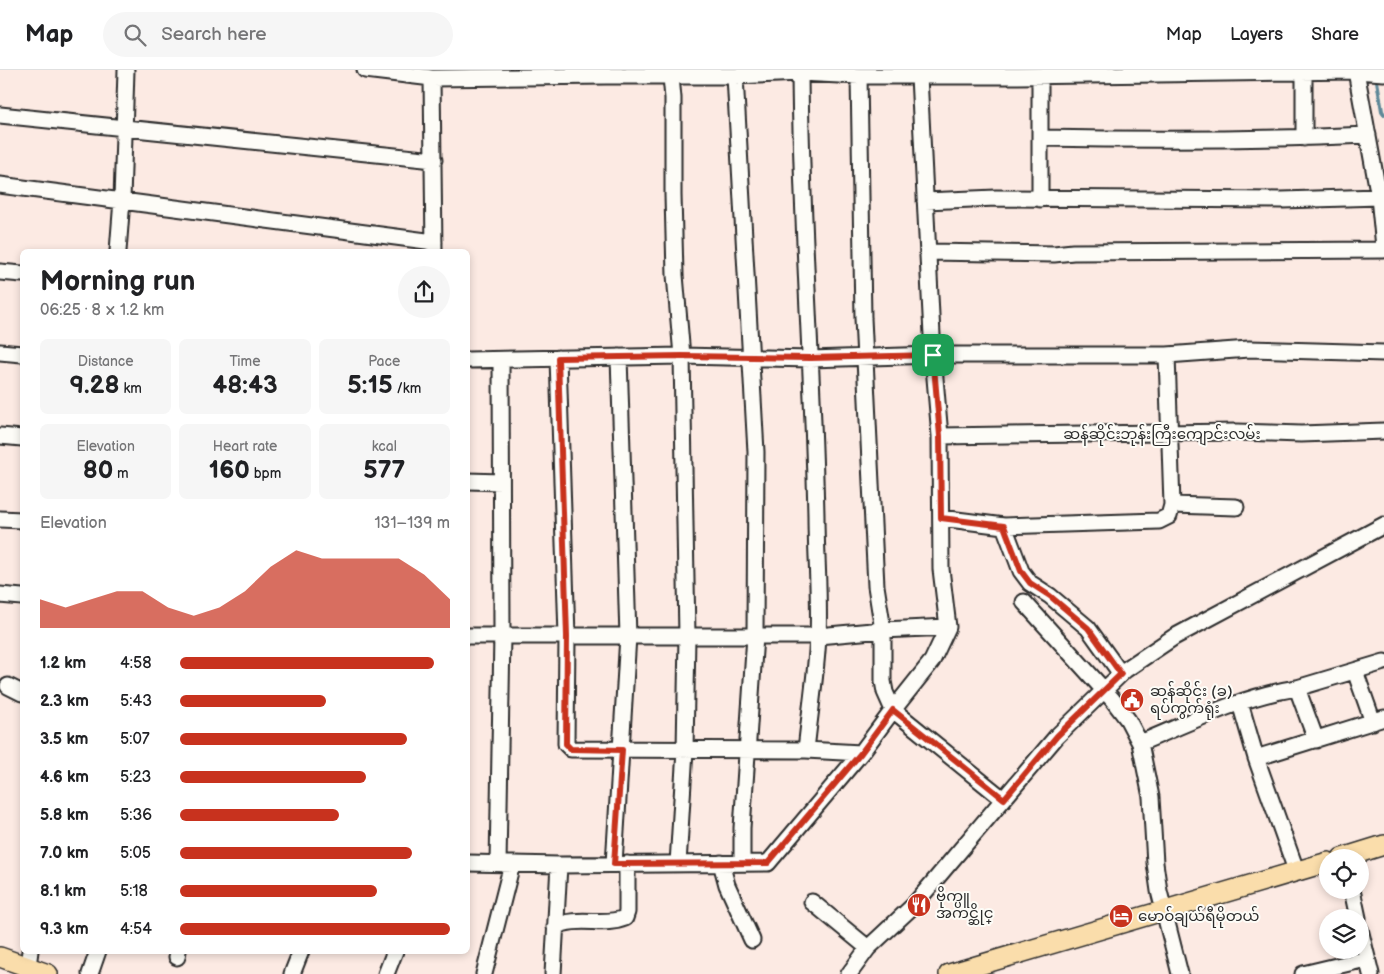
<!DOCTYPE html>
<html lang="en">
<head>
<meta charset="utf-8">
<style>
	body { margin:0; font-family:"Balsamiq Sans","Noto Sans Myanmar",sans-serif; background:#f6f6f6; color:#202124; height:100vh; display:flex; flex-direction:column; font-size:19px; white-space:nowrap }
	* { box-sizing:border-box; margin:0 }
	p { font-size:16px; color:#757577 }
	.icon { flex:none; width:28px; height:28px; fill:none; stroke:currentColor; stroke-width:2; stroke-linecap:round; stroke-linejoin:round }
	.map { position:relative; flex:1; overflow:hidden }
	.panel { position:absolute; left:20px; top:179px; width:450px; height:705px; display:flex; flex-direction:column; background:#fff; border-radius:8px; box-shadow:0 2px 8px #0003 }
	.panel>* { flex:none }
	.tools { position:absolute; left:1319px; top:779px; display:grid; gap:10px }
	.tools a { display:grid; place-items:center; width:50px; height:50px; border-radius:50%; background:#fff; box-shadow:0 2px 8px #0003; font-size:25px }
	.pin { position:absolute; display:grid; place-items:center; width:42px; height:42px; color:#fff; margin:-21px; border-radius:10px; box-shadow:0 2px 8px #0006 }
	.round { display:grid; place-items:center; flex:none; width:52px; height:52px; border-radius:26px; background:#f6f6f6 }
	.summary { display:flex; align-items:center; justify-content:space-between; height:85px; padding:0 20px }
	h1 { font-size:28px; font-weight:700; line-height:38px }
	.stats { display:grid; grid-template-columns:repeat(3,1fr); gap:8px; height:85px; padding:5px 20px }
	.stats div { display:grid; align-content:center; border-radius:8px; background:#f6f6f6; text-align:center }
	.stats b { font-size:25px; font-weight:700 }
	.stats small { font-size:14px; font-weight:400 }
	.stats p { font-size:14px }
	.chart { height:140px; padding:10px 20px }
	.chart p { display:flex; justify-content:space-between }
	.chart svg { width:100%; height:90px; margin-top:5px; fill:#c8321e; opacity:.7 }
	ul { padding:0 20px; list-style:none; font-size:16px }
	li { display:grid; grid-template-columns:80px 60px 1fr; align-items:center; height:38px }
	li i { height:12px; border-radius:6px; background:#c8321e }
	header { display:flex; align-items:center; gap:30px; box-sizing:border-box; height:70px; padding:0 25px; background:#fff; border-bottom:1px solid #e0e0e0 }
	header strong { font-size:24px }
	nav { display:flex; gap:28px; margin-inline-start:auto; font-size:18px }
	.search { width:350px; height:45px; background:#f6f6f6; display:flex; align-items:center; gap:12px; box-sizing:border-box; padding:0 18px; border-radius:28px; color:#757577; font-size:19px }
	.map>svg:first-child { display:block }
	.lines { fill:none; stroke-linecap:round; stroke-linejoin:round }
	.stream { stroke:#5e8898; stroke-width:4 }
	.minor-casing { stroke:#2b2b2b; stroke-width:19 }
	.major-casing { stroke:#2b2b2b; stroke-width:22 }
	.minor { stroke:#fdfcf7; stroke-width:15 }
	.major { stroke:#faddab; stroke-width:19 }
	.route-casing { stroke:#fff; stroke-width:10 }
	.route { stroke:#c8321e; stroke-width:6 }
	.labels { text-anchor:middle; stroke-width:4; stroke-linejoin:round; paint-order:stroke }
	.street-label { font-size:15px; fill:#2b2b2b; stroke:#fdfcf7 }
	.poi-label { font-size:15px; fill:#2b2b2b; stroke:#fdfcf7; text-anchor:start }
</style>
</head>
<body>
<header>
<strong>Map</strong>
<div class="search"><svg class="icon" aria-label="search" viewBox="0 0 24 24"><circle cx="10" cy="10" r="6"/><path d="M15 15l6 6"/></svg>Search here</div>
<nav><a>Map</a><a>Layers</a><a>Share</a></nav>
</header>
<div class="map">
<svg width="1384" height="904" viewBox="0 0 1384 904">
	<rect width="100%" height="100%" fill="#fceae3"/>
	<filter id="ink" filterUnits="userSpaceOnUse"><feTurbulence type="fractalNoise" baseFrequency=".02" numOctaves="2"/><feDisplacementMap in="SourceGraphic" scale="10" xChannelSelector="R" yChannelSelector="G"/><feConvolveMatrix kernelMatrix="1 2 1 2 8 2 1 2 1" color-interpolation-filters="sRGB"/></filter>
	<g filter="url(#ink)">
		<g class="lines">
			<path class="stream" d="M1376,5L1382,41L1384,44"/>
			<g class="minor-casing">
				<path id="minor" d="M365,0L432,8L606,6H735L800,3L859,6H1018L1356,1L1384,3
					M1304,1V68
					M1356,1L1379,127L1384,177
					M800,3C801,151 813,298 816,446C816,486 820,527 818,567C816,604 810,642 806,680L861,683
					M735,6L756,382L755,566L742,758V793
					M859,6L863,248L876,516L883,560V611L885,622L893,640L1003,729
					M1040,6V129
					M671,7L673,28V125L675,205L682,286L687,566L685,680L678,794
					M432,8L434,181
					M0,45L434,90
					M1041,68C1150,70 1259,70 1368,65
					M0,115L434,172
					M925,131L996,128L1282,130L1379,127
					M118,181L122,130L126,0
					M928,182L1054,184L1073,182L1384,180
					M0,202L22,204
					M0,282L22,284
					M558,288L567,566L566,674L571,679L806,680
					M468,290L682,286L811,289L933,285H1167L1249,279L1384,283
					M0,366L22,368
					M940,366L1237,362L1301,364L1384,361
					M468,411L501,412
					M1172,435L1236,437
					M941,448L1004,456L1159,451L1169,446L1172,435L1167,285
					M0,449L22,450
					M1004,456L1021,501L1030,513L1050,526L1088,558L1121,604
					M0,525L22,527
					M1024,532L1112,629L1128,650L1140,673L1151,727L1155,793L1159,821L1180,904
					M468,566H818L883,560L948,557
					M1355,601L1373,652
					M8,616L22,623
					M1297,618L1316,670
					M1240,633L1256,688L1296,800
					M1140,673C1191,652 1243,626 1297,618L1384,592
					M1256,688L1384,648
					M468,793L559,795L768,793L861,683L893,640L932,591L948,557L941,499L940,366L933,285L919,6
					M721,793L727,815L752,870
					M498,794L502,565L501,290
					M614,794L628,566L619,287
					M1352,820L1358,848
					M812,832L868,878
					M555,857C577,845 603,857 625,848L627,842V794
					M1360,859L1371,904
					M177,887L178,881
					M28,896L30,881
					M90,904L98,881
					M292,904L301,881
					M386,904L395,881
					M484,904L512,794
					M553,904L559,795
					M849,904L868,878L913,836L1057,666L1125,600L1174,567L1384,455
					M1303,904L1366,889"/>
			</g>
			<g class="major-casing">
				<path id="major" d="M1342,788L1384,775
					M0,887L48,904
					M949,904L1328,792"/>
			</g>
			<use href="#minor" class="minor"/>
			<use href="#major" class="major"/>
		</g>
	</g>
	<g class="lines" filter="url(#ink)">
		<g class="route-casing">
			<path id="route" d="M933,285L940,366L941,448L1004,456L1021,501L1030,513L1050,526L1088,558L1121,604L1057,666L1004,729L893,640L861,683L768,793L614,794L622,680L571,679L566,674L567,566L558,288L682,286L811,288Z"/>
		</g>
		<use href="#route" class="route"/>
	</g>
	<defs>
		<g id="civic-disc" transform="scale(1.25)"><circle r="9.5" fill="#c8321e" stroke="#fdfcf7"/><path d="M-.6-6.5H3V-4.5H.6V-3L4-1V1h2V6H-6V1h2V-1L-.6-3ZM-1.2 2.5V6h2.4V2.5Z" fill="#fff"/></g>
		<g id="restaurant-disc" transform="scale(1.25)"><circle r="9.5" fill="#c8321e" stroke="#fdfcf7"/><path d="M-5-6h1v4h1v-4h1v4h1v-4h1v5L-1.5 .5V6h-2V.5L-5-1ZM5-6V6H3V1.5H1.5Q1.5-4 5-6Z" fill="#fff"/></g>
		<g id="hotel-disc" transform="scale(1.25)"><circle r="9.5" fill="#c8321e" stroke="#fdfcf7"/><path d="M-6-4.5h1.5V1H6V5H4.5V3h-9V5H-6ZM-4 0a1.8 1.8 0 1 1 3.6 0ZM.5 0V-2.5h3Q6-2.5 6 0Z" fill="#fff"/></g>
	</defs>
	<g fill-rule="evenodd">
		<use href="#civic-disc" x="1132" y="630"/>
		<use href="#restaurant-disc" x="919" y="835"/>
		<use href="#hotel-disc" x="1121" y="846"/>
	</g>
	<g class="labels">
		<g class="street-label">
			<text x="1162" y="369">ဆန်ဆိုင်းဘုန်းကြီးကျောင်းလမ်း</text>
		</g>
		<g class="poi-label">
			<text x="1150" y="626">ဆန်ဆိုင်း (ခ)<tspan x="1150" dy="17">ရပ်ကွက်ရုံး</tspan></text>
			<text x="936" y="831">ဗိုက္ပူ<tspan x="936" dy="17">အကင္ဆိုင္</tspan></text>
			<text x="1138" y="851">မောဝ်ချယ်ရီမိုတယ်</text>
		</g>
	</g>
</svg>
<div class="tools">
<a><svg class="icon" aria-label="locate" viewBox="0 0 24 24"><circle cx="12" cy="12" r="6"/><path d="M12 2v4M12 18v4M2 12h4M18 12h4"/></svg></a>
<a><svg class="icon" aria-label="layers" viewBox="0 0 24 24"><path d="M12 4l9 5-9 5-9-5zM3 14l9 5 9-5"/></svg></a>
</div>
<div class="pin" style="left:933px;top:285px;background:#1e9e55"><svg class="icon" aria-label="arrive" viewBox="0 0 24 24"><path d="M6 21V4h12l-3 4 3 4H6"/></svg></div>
<section class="panel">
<div class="summary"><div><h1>Morning run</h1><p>06:25 · 8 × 1.2 km</p></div><a class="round"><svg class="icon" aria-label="share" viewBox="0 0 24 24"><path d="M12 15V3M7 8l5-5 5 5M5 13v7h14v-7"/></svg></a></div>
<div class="stats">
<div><p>Distance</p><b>9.28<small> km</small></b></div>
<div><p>Time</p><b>48:43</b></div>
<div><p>Pace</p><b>5:15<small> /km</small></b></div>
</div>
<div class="stats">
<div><p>Elevation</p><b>80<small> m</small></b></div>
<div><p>Heart rate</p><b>160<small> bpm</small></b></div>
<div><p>kcal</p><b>577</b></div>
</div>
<div class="chart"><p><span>Elevation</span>131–139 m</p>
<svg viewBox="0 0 160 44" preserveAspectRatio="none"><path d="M0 44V30L10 34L20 30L30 26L40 26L50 34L60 38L70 34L80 26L90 14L100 6L110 10L120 10L130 10L140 10L150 18L160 30V44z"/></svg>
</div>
<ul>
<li><b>1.2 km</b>4:58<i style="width:94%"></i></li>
<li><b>2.3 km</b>5:43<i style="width:54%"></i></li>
<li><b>3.5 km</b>5:07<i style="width:84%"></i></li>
<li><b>4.6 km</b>5:23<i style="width:69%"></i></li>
<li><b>5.8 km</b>5:36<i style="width:59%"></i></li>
<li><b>7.0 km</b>5:05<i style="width:86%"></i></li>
<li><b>8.1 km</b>5:18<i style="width:73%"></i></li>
<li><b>9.3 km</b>4:54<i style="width:100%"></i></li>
</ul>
</section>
</div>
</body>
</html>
